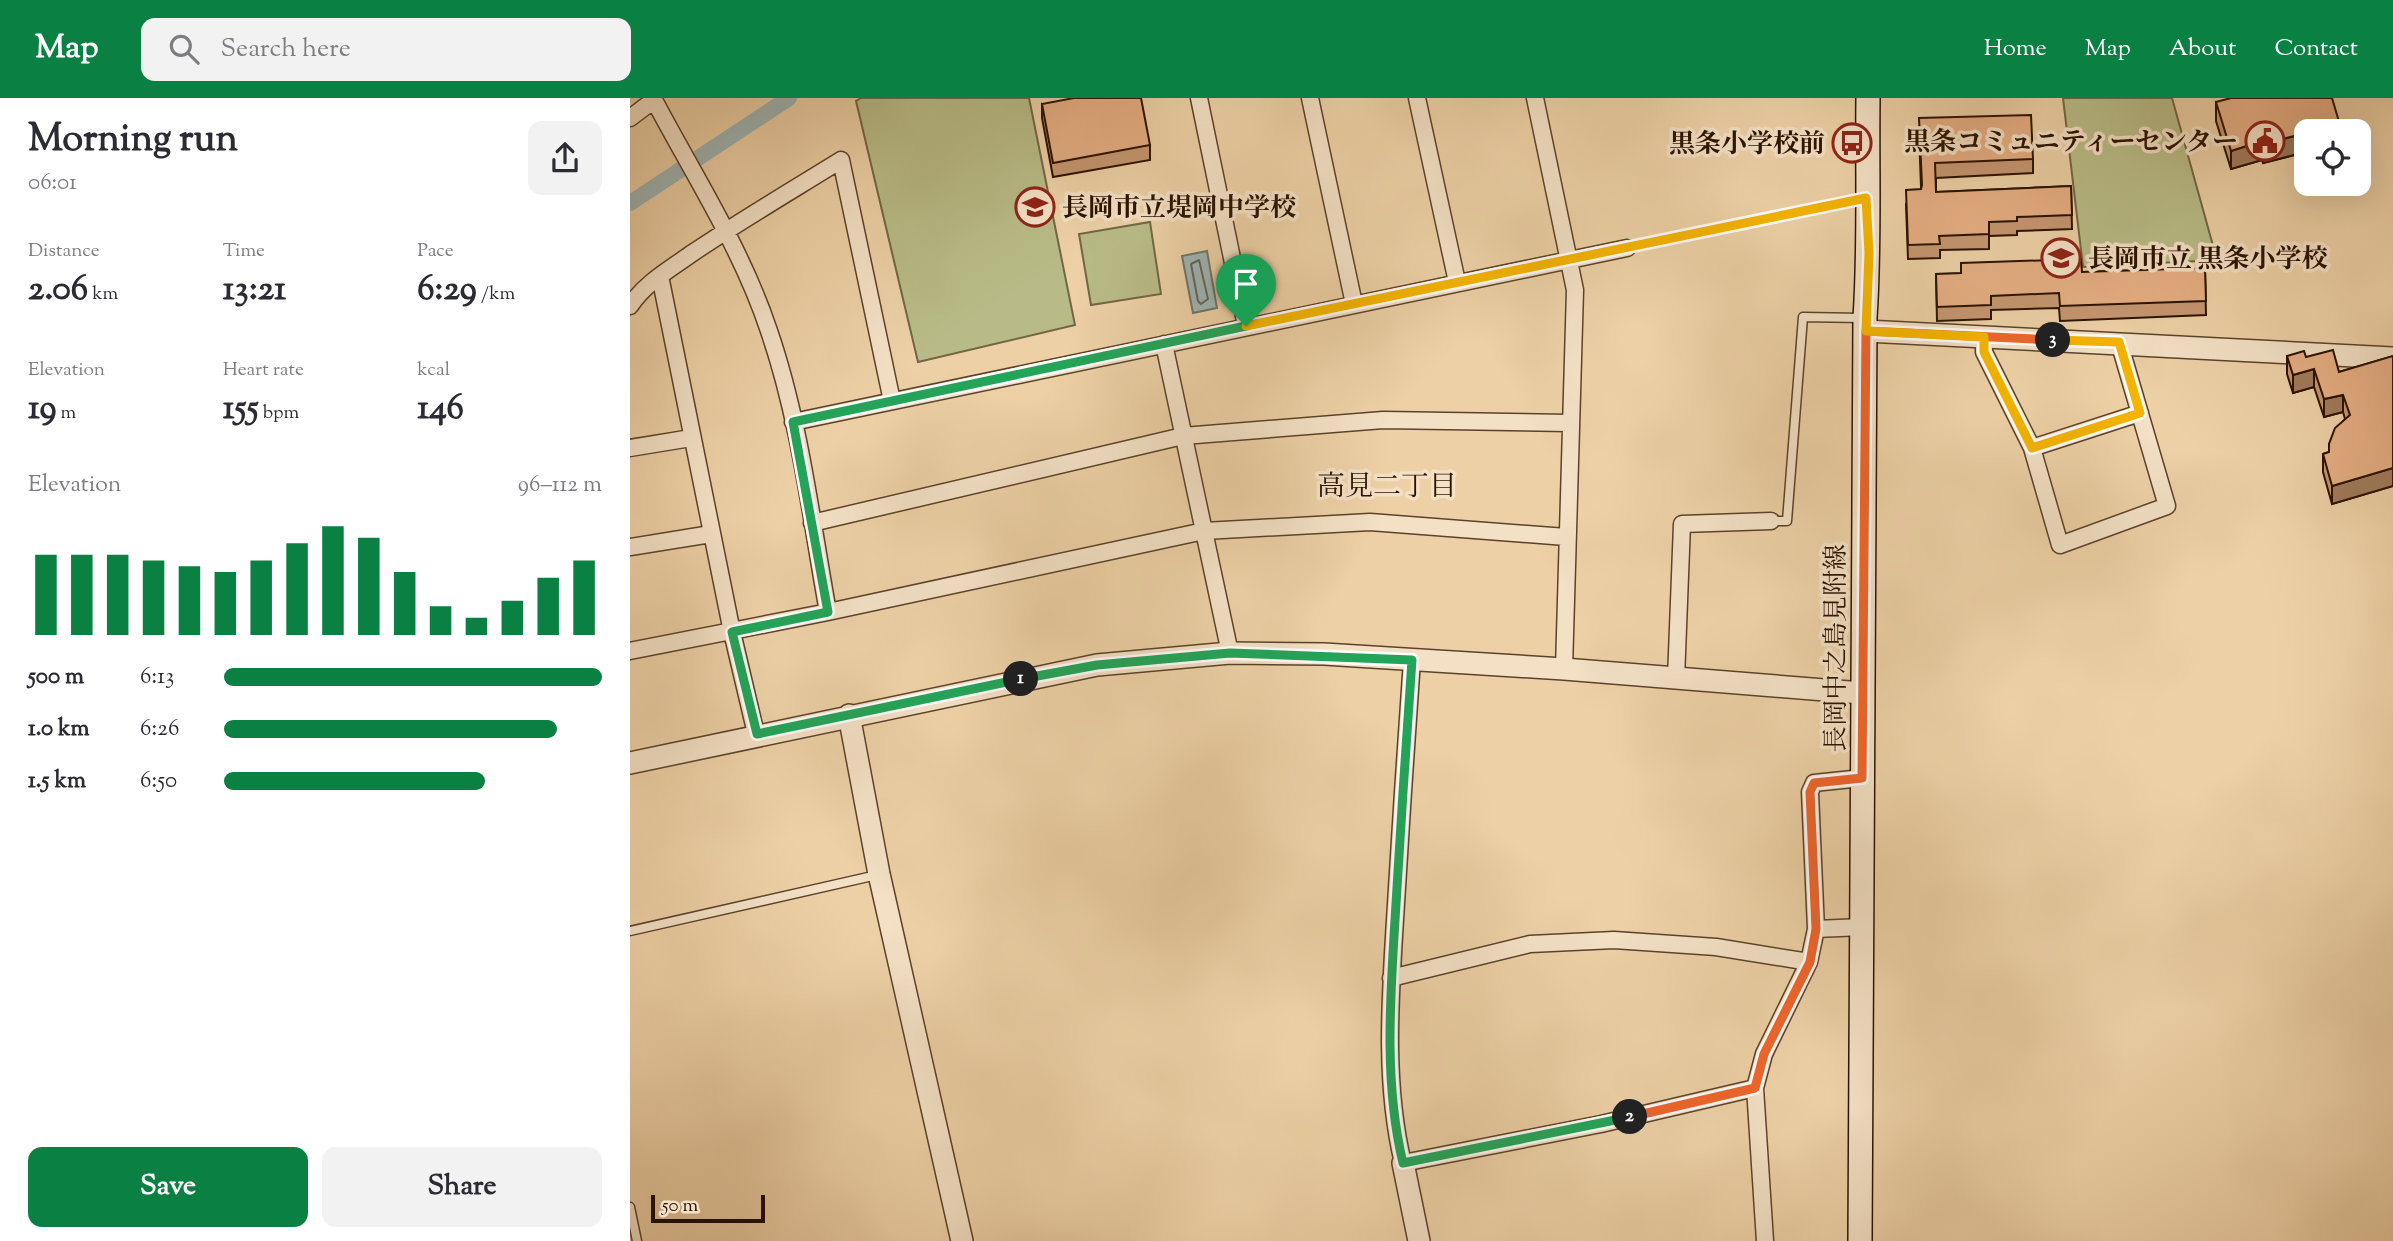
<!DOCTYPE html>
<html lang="en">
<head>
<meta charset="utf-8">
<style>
	body { margin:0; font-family:"Sorts Mill Goudy","Noto Serif JP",serif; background:#f2f2f3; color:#2b2b33; height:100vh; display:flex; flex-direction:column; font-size:26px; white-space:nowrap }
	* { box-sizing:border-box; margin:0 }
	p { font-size:23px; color:#7c7c81 }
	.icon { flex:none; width:38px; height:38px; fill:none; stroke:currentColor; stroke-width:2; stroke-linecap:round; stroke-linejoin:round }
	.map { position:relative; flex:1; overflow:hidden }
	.details { display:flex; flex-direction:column; background:#fff; width:630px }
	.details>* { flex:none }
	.controls { position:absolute; left:1664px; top:21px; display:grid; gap:14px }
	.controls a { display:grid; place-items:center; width:77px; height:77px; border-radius:14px; background:#fff; box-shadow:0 7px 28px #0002; font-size:35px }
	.scale { position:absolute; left:21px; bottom:18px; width:114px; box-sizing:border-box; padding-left:7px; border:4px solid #2b1300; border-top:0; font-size:19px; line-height:24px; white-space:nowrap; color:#2b1300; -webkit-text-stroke:5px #f3e0c5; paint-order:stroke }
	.pin { position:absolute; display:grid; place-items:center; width:60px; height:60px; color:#fff; margin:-72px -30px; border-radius:50% 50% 50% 0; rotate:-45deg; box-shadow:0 0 7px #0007 }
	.pin .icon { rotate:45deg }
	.km { position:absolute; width:35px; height:35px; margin:-18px; border-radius:50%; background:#222; color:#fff; font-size:19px; line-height:35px; text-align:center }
	.round { display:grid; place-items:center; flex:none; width:74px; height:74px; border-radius:14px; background:#f2f2f3 }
	.head { display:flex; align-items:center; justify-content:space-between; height:119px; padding:0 28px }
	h1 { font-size:38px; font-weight:800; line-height:52px }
	.metrics { display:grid; grid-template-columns:repeat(3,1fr); gap:10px; height:119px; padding:7px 28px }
	.metrics div { display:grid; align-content:center }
	.metrics b { font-size:35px; font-weight:800 }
	.metrics small { font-size:19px; font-weight:400 }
	.metrics p { font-size:19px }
	.chart { height:196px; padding:14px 28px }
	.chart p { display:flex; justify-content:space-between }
	.chart svg { width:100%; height:126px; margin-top:7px; stroke:#0b8043; stroke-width:6 }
	.cta { display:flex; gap:14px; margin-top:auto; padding:14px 28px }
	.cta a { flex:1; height:80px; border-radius:14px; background:#0b8043; color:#fff; font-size:28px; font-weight:800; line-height:80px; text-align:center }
	.cta a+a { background:#f2f2f3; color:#2b2b33 }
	ul { padding:0 28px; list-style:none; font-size:23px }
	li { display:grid; grid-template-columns:112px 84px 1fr; align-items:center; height:52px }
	li i { height:18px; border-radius:9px; background:#0b8043 }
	header { display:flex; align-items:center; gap:42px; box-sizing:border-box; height:98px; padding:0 35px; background:#0b8043; color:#fff }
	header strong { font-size:33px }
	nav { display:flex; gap:38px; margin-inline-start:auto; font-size:24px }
	.search { width:490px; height:63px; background:#f2f2f3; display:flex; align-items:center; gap:18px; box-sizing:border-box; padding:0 24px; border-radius:14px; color:#7c7c81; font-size:26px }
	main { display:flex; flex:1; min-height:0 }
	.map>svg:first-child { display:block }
	.green { fill:#b8bb87; stroke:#726744; stroke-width:2 }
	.water { fill:#9eb4b3; stroke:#70746b; stroke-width:2 }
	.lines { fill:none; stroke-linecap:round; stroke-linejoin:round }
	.shore { stroke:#64645a; stroke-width:2 }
	.canal { stroke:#9eb4b3; stroke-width:16 }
	.service-casing { stroke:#5c422a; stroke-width:11 }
	.minor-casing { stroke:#5c422a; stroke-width:19 }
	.tertiary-casing { stroke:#5c422a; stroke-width:24 }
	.secondary-casing { stroke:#2b1300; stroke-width:26 }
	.service { stroke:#f3e0c5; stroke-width:8 }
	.minor { stroke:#f3e0c5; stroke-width:16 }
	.tertiary { stroke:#f3e0c5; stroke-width:21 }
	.secondary { stroke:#f3e0c5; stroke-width:23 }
	.wall { fill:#c59671; stroke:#2b1300; stroke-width:2 }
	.shaded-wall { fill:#a07a5c; stroke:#2b1300; stroke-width:2 }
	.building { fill:#e5ae83; stroke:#2b1300; stroke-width:2 }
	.split-1-casing { stroke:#fff; stroke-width:14 }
	.split-2-casing { stroke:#fff; stroke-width:14 }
	.split-3-casing { stroke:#fff; stroke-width:14 }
	.split-4-casing { stroke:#fff; stroke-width:14 }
	.split-1 { stroke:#22a559; stroke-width:9 }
	.split-2 { stroke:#22a559; stroke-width:9 }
	.split-3 { stroke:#f0652b; stroke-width:9 }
	.split-4 { stroke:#f5b400; stroke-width:9 }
	.labels { text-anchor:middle; stroke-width:7; stroke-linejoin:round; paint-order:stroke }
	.poi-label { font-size:26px; font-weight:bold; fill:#2b1300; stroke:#f3e0c5; text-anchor:end }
	.street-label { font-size:26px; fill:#2b1300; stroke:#f3e0c5 }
	.neighbourhood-label { font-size:28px; fill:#2b1300; stroke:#f3e0c5 }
</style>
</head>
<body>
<header>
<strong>Map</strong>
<div class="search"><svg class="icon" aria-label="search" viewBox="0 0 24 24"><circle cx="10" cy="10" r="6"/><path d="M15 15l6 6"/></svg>Search here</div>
<nav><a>Home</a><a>Map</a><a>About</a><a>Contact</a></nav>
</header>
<main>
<section class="details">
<div class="head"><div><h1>Morning run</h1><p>06:01</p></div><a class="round"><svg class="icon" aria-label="share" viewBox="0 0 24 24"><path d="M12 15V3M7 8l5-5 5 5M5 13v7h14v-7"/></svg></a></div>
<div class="metrics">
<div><p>Distance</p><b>2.06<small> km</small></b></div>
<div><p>Time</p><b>13:21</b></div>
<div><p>Pace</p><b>6:29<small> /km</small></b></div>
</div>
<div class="metrics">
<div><p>Elevation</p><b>19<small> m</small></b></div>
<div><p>Heart rate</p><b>155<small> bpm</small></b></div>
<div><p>kcal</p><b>146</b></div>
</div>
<div class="chart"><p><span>Elevation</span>96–112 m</p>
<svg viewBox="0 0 160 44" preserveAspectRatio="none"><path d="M5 44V16M15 44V16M25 44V16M35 44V18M45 44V20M55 44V22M65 44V18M75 44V12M85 44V6M95 44V10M105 44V22M115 44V34M125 44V38M135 44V32M145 44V24M155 44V18"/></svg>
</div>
<ul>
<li><b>500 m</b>6:13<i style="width:100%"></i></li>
<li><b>1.0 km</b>6:26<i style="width:88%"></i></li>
<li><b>1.5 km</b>6:50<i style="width:69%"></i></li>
</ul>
<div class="cta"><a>Save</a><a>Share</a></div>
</section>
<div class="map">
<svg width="1763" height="1143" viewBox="0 0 1763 1143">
	<rect width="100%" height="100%" fill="#edd0a6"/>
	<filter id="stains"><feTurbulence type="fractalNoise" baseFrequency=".00286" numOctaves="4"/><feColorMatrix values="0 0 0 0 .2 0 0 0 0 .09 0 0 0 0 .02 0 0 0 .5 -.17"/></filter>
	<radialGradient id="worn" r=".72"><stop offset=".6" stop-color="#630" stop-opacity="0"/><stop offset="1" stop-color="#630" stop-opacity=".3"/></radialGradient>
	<path class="green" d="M231,0H399L445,227L288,264L226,3Z
		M1433,0H1542L1587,162L1453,169Z
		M520,124L531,196L461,207L449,136Z"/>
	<path class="water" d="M577,153L587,210L563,215L552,158Z"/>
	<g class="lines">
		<path class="shore" d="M569,162L578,201L571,206L568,203L561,166Z"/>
		<path class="canal" d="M0,105L159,0"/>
		<g class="service-casing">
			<path id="service" d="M997,150L1236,100
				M1141,423H1157L1173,219L1232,220
				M0,833L247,777
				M0,1109L7,1143"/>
		</g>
		<g class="minor-casing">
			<path id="minor" d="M23,0C63,76 112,151 139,233C170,323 181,421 198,514
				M569,0L616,228
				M680,0L724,206
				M787,0L827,184
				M905,0L945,192L934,571
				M0,20L24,2
				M30,178L102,534L126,636
				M0,208C15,185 39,172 61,156C110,123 161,93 211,62L262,303
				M1354,239V254L1402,350L1430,447L1537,408L1489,244
				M534,246L600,555
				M163,324L997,150
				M0,350L61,340
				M1402,350L1510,315
				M182,425L553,338L753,322L939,325
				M0,449L81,436
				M0,553L198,514L574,433L740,424L936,439
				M782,562C776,649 770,735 765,822C760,903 754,986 773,1065L971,1026L1125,990
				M1046,581L1052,426L1141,423
				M1186,831L1232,829
				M761,880L900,846L984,842L1086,849L1179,864
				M1135,1143L1125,990L1134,956L1179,864L1186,831L1180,694L1184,685L1232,680"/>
		</g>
		<g class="tertiary-casing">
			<path id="tertiary" d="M1236,233L1763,260
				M219,617L249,776L332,1143
				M0,665L467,567L600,555L694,556L934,571L1232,595
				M773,1065L789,1143"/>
		</g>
		<g class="secondary-casing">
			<path id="secondary" d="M1230,1143L1235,220C1240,147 1237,74 1238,0"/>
		</g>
		<use href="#service" class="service"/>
		<use href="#minor" class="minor"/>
		<use href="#tertiary" class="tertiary"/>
		<use href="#secondary" class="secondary"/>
	</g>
	<path class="wall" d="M1586,4L1710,33H1676V54L1633,65L1632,62L1601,71L1586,23Z
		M412,6L520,47V62L423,79L412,20Z
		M1289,35L1403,61V75L1306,80V94L1441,88L1442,131L1387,133V137L1359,138V151L1310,152V160L1278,161L1276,106L1291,91V89Z
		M1575,170L1576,217L1430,223L1429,210L1361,212V221L1307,223L1306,176L1452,174Z
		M1657,258L1676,259L1709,274L1763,258V388L1702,406L1693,374V356L1699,354V346L1715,321L1713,314L1694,319L1684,289L1663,295L1657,276Z"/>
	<path class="shaded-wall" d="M1710,27V33H1685Z
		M1676,35V54L1633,65V46Z
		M1632,43V62L1601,71V53Z
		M1684,271V289L1663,295V277Z
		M1713,297V314L1694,319V301Z
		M1763,370V388L1702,406V388Z"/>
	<path class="building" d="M444,0H511L520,47L423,65L412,6Z
		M1601,0H1702L1710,27L1685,33H1676V35L1633,46L1632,43L1601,53L1586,4Z
		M1401,17L1403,61L1305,65L1306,94L1441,88L1442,117L1387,119V123L1359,124V136L1309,138L1310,146L1278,147L1276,92L1291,91L1292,87L1289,20Z
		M1451,161L1452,174L1575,170L1576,203L1430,208L1429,195L1361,198V207L1307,209L1306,176L1331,175V165Z
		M1703,252L1709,274L1763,258V370L1702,388L1693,356L1699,354V346L1705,330L1720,317L1713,297L1694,301L1684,271L1663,277L1657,258L1674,253L1676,259Z"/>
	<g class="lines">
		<g class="split-1-casing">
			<path id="split-1" d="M391,581L127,636L102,534L198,514L163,324L616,228"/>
		</g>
		<g class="split-2-casing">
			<path id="split-2" d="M391,581L467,567L600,555L782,562C776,649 770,735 765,822C760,903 754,986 773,1065L1000,1019"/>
		</g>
		<g class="split-3-casing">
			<path id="split-3" d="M1000,1019L1125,990L1134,956L1180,864L1186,831L1180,694L1184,685L1232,680L1236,233L1423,242"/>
		</g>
		<g class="split-4-casing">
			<path id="split-4" d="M616,228L1236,100L1239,155L1236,233L1354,239V254L1402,350L1510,315L1489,244L1423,242"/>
		</g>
		<use href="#split-1" class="split-1"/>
		<use href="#split-2" class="split-2"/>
		<use href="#split-3" class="split-3"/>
		<use href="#split-4" class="split-4"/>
	</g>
	<defs>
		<g id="civic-ring" transform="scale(2.0125)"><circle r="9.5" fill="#f3e0c5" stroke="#8f2418" stroke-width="1.5"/><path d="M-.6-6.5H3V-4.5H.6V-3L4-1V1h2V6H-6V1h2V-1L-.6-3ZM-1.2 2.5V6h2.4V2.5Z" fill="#8f2418"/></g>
		<g id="bus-ring" transform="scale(2.0125)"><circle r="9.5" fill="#f3e0c5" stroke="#8f2418" stroke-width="1.5"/><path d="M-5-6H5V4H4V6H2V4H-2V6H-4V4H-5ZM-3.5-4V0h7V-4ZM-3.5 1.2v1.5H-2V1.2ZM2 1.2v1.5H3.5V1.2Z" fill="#8f2418"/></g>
		<g id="school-ring" transform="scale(2.0125)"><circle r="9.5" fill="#f3e0c5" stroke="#8f2418" stroke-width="1.5"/><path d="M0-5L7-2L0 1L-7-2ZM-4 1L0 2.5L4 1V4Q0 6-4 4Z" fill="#8f2418"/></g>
	</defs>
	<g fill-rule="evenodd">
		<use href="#civic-ring" x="1635" y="43"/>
		<use href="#bus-ring" x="1222" y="45"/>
		<use href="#school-ring" x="405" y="109"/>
		<use href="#school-ring" x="1431" y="160"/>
	</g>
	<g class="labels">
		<g class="poi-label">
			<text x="1608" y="52">黒条コミュニティーセンター</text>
			<text x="1195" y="54">黒条小学校前</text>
			<text x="432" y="118" text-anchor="start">長岡市立堤岡中学校</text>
			<text x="1458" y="169" text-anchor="start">長岡市立 黒条小学校</text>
		</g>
		<g class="street-label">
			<text transform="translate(1205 550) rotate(-90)" y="9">長岡中之島見附線</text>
		</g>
		<g class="neighbourhood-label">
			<text x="757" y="397">高見二丁目</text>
		</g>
	</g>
	<rect width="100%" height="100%" filter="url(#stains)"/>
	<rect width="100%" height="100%" fill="url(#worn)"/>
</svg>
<div class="controls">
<a><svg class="icon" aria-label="locate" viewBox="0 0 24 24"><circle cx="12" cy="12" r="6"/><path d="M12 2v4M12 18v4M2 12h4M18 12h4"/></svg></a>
</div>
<div class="scale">50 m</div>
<div class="pin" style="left:616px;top:228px;background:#1e9e55"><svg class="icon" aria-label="arrive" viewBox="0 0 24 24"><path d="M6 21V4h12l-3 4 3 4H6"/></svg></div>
<b class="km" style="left:391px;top:581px">1</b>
<b class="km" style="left:1000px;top:1019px">2</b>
<b class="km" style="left:1423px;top:242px">3</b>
</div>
</main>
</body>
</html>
